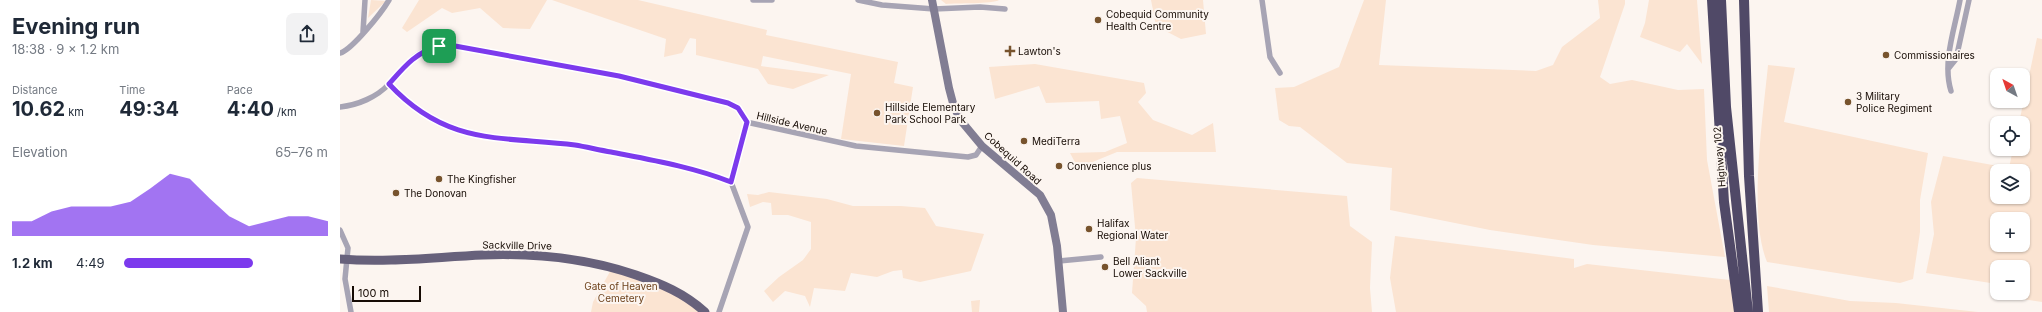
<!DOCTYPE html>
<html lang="en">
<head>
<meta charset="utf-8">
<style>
	body { margin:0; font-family:Inter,sans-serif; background:#f2f2f3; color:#1f2937; height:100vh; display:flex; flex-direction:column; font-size:15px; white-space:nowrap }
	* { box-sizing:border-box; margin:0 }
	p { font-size:13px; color:#747a83 }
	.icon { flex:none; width:22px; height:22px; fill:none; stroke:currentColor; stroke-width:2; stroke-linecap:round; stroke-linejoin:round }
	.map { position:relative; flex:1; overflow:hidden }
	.side { display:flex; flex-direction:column; background:#fff; width:340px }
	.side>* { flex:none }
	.needle { width:26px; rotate:320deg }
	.tools { position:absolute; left:1650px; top:68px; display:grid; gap:8px }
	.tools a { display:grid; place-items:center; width:40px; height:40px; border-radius:8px; background:#fff; box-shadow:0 1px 3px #0004; font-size:20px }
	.scale { position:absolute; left:12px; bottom:10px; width:69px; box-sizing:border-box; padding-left:4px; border:2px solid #160b04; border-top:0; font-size:11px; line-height:14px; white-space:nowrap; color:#160b04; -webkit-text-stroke:3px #fcf5f0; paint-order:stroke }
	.pin { position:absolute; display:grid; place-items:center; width:34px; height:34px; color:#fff; margin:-17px; border-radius:8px; box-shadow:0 2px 6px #0006 }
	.round { display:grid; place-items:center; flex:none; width:42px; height:42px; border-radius:8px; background:#f2f2f3 }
	.head { display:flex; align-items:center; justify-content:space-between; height:68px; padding:0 12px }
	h1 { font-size:22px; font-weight:700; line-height:30px }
	.figures { display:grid; grid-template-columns:repeat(3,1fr); gap:6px; height:68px; padding:4px 12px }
	.figures div { display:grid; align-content:center }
	.figures b { font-size:20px; font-weight:700 }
	.figures small { font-size:11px; font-weight:400 }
	.figures p { font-size:11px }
	.chart { height:112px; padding:8px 12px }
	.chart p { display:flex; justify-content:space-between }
	.chart svg { width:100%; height:72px; margin-top:4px; fill:#7c3aed; opacity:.7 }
	ul { padding:0 12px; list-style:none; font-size:13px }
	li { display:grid; grid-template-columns:64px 48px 1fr; align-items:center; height:30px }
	li i { height:10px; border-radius:5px; background:#7c3aed }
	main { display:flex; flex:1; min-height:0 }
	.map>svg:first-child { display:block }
	.green { fill:#fbe4d2; fill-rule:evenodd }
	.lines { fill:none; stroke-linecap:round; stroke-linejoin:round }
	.street { stroke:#a7a4b4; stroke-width:5.5 }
	.secondary { stroke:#817d93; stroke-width:8 }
	.primary { stroke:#67617b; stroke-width:9 }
	.highway { stroke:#504967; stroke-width:10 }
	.route-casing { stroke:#fff; stroke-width:8 }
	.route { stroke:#7c3aed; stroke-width:5 }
	.poi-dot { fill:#77532d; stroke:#fcf5f0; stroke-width:1.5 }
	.labels { text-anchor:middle; stroke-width:4; stroke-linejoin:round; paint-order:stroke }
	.poi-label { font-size:10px; fill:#160b04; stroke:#fcf5f0; text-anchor:start }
	.street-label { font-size:10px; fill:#160b04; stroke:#fcf5f0 }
	.park-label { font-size:10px; fill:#6e431d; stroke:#fcf5f0 }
</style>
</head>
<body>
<main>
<section class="side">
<div class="head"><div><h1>Evening run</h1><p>18:38 · 9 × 1.2 km</p></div><a class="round"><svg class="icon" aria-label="share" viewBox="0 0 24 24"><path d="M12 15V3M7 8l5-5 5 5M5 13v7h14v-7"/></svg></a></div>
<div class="figures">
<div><p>Distance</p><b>10.62<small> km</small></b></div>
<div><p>Time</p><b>49:34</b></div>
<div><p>Pace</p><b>4:40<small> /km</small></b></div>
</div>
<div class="chart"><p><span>Elevation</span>65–76 m</p>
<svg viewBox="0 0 160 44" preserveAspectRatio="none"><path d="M0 44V35L10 35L20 29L30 26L40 26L50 26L60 23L70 15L80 6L90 9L100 21L110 32L120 38L130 35L140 32L150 32L160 35V44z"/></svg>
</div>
<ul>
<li><b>1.2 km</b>4:49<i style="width:63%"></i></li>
</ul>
</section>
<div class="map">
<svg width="1702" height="312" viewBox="0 0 1702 312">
	<rect width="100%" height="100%" fill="#fcf5f0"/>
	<path class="green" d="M31,0L46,1L28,18Z
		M79,0H207L190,29L163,28L140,8L112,13L102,8L67,32L62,28Z
		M212,0H298L427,30L426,35L558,62L554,83L573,87L564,146L501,139L511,74L423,56L421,66L489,75L453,89L428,84L418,69L356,55V39L350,38L342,53L324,57L326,39Z
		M601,0H659C653,4 616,3 606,4Z
		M811,0H863L866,34L841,39L816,26Z
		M1024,0H1046L1039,65L1196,71L1213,65L1222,47L1260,18L1258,0H1285V4L1260,77L1270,84L1292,80L1338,90L1364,89L1367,160L1385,257L1253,245L1150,230L1050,210L1052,168L1007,163L960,127L949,126L939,120L935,88L954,87L999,67Z
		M1309,0H1357L1362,64L1347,44L1340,52L1300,37L1305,23Z
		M1697,38L1702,39V302L1660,296V293H1683V267H1657V284L1586,273L1594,234L1591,202L1603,156L1669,168L1673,149H1683V123H1679ZM1657,171H1683V197H1657ZM1657,219H1683V245H1657Z
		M695,64L804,83L806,93L798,102L813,120L852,135L873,123L876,152H777L738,168L730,153L765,152L787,143L780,116L761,119L759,101L706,103L699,86L655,99L649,67Z
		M1428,65L1455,68L1444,122L1588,153L1580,200V232L1573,279L1560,283L1427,262C1408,216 1423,117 1428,65Z
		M797,178L1007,196L1010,226L1032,242L1030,288L1032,312H807L806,306L792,293L796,238L791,183Z
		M429,192L487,199L513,206H561L585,208L596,226L644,234L631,271L580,282L563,278L562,270L553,271L537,277L511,273L505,291L474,288L470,307L465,296L445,291L433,302L424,291L439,277L463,260L471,249V222L448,215H432L431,203L423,202L410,207L407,194L418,195Z
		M1055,236L1234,259V268L1247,264L1390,280L1395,312H1056L1050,278Z
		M272,268L312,281L365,312H251L253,302Z
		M1427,286L1510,301L1556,303L1638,312H1429Z
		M640,300L639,312H632L631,301Z"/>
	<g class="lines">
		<path class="street" d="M413,0H432
			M518,0L542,5L594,9L640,7L665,9
			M922,0L930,57L940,73
			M23,32L25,0
			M0,53C12,50 42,12 49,0
			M1608,69L1616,59L1629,0
			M49,84C107,146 159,136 235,145C247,147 259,150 271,152C312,160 353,167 391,182
			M1611,91C1602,62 1615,28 1620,0
			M0,107C18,105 37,97 49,84C59,73 68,59 82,52C93,46 103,46 115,46L279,76L388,103L398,108L406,122L516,146L628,157L636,155L642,146
			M0,230L8,248L5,279L11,312
			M719,261L761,257
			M379,312L408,227L391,182L407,122"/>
		<path class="secondary" d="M592,0L609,88L614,107L622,122L642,146L700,195L711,215L717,246L723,312"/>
		<path class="primary" d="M0,259C48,263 95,257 143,255C195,253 246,258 296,275C322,284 344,293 365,312"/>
		<path class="highway" d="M1372,0L1384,202L1399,312
			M1381,0L1386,107L1408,312
			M1404,0L1409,176L1418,312"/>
	</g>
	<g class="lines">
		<g class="route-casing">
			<path id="route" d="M99,46H115L279,76L388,103L398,108L407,122L391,182C353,167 312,160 271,152C259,150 247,147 235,145C159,136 107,146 49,84C64,67 76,52 99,46Z"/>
		</g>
		<use href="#route" class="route"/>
	</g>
	<g class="poi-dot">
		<circle cx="758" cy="20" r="4"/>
		<path d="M668 45h4v4h4v4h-4v4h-4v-4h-4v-4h4z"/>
		<circle cx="1546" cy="55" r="4"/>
		<circle cx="1508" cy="102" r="4"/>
		<circle cx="537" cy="113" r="4"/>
		<circle cx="684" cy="141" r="4"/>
		<circle cx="719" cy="166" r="4"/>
		<circle cx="99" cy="179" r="4"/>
		<circle cx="56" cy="193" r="4"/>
		<circle cx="749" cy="229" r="4"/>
		<circle cx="765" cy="267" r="4"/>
	</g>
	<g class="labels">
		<g class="poi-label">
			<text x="766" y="18">Cobequid Community<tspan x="766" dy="12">Health Centre</tspan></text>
			<text x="678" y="55">Lawton's</text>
			<text x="1554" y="59">Commissionaires</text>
			<text x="1516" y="100">3 Military<tspan x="1516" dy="12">Police Regiment</tspan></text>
			<text x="545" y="111">Hillside Elementary<tspan x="545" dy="12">Park School Park</tspan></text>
			<text x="692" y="145">MediTerra</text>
			<text x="727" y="170">Convenience plus</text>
			<text x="107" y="183">The Kingfisher</text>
			<text x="64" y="197">The Donovan</text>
			<text x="757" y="227">Halifax<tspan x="757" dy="12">Regional Water</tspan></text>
			<text x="773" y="265">Bell Aliant<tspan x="773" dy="12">Lower Sackville</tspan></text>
		</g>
		<g class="street-label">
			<text transform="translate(452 123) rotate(13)" y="4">Hillside Avenue</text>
			<text transform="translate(1379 157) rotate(-95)" y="4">Highway 102</text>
			<text transform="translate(673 158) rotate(42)" y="4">Cobequid Road</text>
			<text transform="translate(177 245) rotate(1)" y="4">Sackville Drive</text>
		</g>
		<g class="park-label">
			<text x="281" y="290">Gate of Heaven<tspan x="281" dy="12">Cemetery</tspan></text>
		</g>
	</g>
</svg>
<div class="tools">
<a><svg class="needle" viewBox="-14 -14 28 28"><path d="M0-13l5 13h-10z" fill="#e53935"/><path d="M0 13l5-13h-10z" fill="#747a83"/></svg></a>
<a><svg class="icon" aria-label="locate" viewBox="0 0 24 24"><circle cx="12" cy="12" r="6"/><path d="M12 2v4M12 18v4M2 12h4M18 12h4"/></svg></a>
<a><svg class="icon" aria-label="layers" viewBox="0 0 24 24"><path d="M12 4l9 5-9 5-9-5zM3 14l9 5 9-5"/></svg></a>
<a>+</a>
<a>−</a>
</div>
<div class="scale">100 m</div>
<div class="pin" style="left:99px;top:46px;background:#1e9e55"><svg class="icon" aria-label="arrive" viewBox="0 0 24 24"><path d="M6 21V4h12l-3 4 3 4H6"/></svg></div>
</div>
</main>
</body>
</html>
